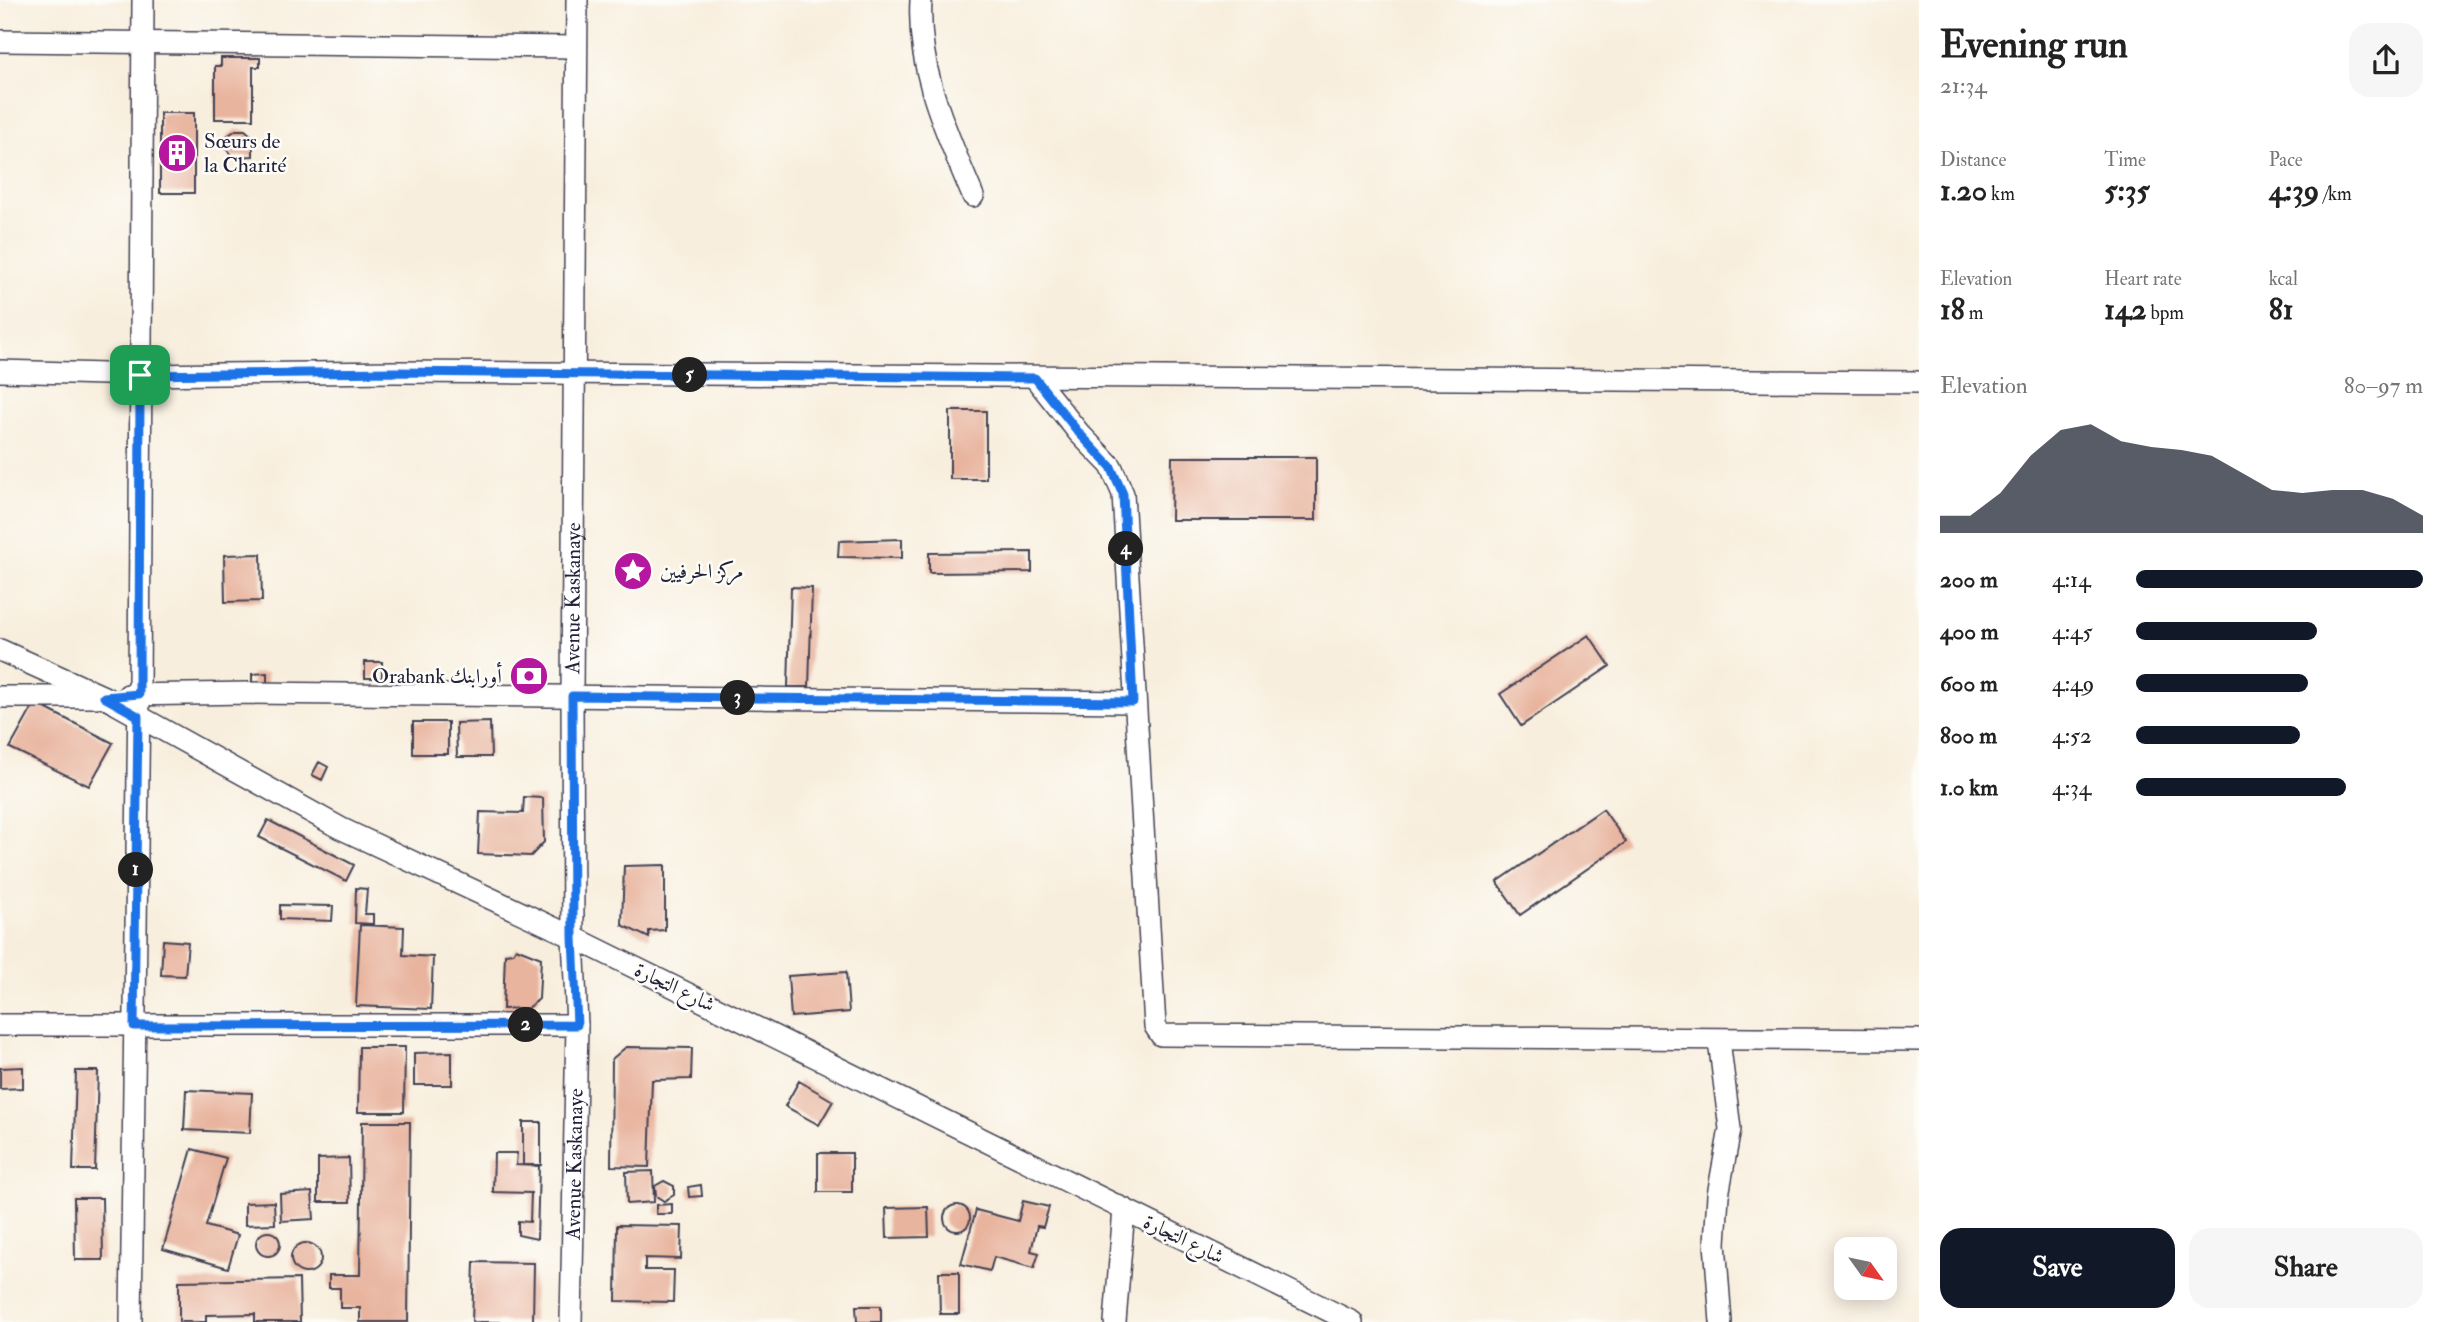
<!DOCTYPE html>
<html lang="en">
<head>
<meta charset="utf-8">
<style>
	body { margin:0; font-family:"IM FELL Double Pica",Amiri,serif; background:#f6f6f6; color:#222; height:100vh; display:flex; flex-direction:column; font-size:26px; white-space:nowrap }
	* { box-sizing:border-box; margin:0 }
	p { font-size:23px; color:#767676 }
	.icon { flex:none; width:38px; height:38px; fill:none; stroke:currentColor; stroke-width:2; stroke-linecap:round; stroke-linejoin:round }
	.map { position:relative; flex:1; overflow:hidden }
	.details { display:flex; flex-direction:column; background:#fff; width:525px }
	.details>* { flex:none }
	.needle { width:46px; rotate:123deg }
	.tools { position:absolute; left:1834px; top:1237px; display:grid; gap:14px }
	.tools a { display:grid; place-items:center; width:63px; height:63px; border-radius:14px; background:#fff; box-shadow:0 4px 18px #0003; font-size:35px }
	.pin { position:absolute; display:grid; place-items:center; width:60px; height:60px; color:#fff; margin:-30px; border-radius:14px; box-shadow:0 4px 10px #0006 }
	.km { position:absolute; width:35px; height:35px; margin:-18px; border-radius:50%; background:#222; color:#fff; font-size:19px; line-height:35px; text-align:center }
	.round { display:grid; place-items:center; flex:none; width:74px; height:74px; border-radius:21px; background:#f6f6f6 }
	.headline { display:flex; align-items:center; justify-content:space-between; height:119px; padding:0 21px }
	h1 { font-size:38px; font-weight:700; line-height:52px }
	.stats { display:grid; grid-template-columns:repeat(3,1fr); gap:10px; height:119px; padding:7px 21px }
	.stats div { display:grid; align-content:center }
	.stats b { font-size:30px; font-weight:700 }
	.stats small { font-size:19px; font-weight:400 }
	.stats p { font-size:19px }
	.chart { height:196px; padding:14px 21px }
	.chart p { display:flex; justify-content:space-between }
	.chart svg { width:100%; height:126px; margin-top:7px; fill:#111827; opacity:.7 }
	.action { display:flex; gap:14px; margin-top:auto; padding:14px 21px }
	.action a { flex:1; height:80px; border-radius:21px; background:#111827; color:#fff; font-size:28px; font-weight:700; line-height:80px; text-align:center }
	.action a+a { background:#f6f6f6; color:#222 }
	ul { padding:0 21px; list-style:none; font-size:23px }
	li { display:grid; grid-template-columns:112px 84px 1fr; align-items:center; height:52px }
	li i { height:18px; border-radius:9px; background:#111827 }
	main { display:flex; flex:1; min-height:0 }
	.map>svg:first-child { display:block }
	.building { fill:#e8b49e }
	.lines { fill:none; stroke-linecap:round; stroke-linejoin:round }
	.minor-casing { stroke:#424153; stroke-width:24 }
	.minor { stroke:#fff; stroke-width:21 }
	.route-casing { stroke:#fff; stroke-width:14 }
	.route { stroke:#1a73e8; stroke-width:9 }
	.labels { text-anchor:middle; stroke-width:5; stroke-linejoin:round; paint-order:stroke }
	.poi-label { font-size:21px; fill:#22223b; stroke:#fdfcf7; text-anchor:start }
	.street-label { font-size:21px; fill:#22223b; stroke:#fdfcf7 }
</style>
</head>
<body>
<main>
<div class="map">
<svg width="1919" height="1322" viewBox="0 0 1919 1322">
	<rect width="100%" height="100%" fill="#fdfcf7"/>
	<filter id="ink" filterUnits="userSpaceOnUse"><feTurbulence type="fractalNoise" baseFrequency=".0143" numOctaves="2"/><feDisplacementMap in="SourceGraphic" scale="14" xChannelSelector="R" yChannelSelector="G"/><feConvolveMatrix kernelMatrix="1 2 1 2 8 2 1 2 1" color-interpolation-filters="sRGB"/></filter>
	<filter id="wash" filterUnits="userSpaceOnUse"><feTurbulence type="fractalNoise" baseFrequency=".00686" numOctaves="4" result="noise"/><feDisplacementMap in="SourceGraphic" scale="28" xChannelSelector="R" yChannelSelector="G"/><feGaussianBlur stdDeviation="1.57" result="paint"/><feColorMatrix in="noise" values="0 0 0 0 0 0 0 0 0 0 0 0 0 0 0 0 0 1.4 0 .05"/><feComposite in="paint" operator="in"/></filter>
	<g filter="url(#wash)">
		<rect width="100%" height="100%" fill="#f8eedd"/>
		<g id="blocks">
			<path class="building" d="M221,58H260V67H253V119H215V66H221Z
				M160,113H194V193H160Z
				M236,130H245L253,137V156L233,157L226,149L227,136Z
				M950,411H986V479H950Z
				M1172,457H1316V520H1171Z
				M902,539V558L838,557L839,541Z
				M1032,552V572L929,573V553Z
				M261,554L262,601L225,602L224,555Z
				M791,587L812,588L809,687H788Z
				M1589,635L1610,666L1521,726L1500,694Z
				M365,662H382V678H365Z
				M267,673V685L252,686V674Z
				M35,703L113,743L89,786L10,748Z
				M413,722H448V754H413Z
				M490,722L491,757H457L456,723Z
				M319,762L328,767L322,780L312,775Z
				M524,797L543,798L544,842L531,856L478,854L480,812L523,813Z
				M1603,809L1626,842L1520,915L1497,882Z
				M268,820L354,865L346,881L259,837Z
				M665,865V930L649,931V938L622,925L624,866Z
				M356,888L367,889L365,914H373V924L355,923Z
				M280,905L333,906L332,921L280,919Z
				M360,925L404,927L403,955L433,957L431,1009L356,1006Z
				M163,940L188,942L185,976L161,975Z
				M516,948L541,958L539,999L528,1008L503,1009L505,954L513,953Z
				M846,972L849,1012L791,1017L788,976Z
				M359,1047H405L404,1112H358Z
				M626,1047L692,1048L691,1079L652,1080L649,1167L611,1166L612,1059Z
				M452,1052V1085H414V1053Z
				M23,1067V1088L0,1089V1068Z
				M76,1071H98L95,1170H73Z
				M799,1081L833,1101L819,1125L785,1106Z
				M186,1090L252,1093L250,1133L184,1130Z
				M362,1122H410L408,1322H360V1308H340V1288H329V1275H360Z
				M523,1122H541V1165H523Z
				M192,1149L226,1158L206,1226L238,1235L228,1268L163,1249Z
				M494,1153H517L516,1165L539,1166L537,1239L518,1235V1221L530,1222L531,1193L493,1192Z
				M818,1153H852V1192H818Z
				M349,1158L350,1202H318V1159Z
				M653,1171L654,1202L627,1204L626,1172Z
				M664,1181L674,1186V1195L664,1201L656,1196L655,1186Z
				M701,1185L702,1196L689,1197L688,1187Z
				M312,1192L314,1219L281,1221L280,1194Z
				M74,1198H102L103,1260H75Z
				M1023,1201L1049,1207L1043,1227L1037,1226L1031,1251L1039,1253L1034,1268L994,1257L990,1271L961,1264L976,1210L1018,1221Z
				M274,1202L275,1224L245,1225V1203Z
				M672,1204V1214H656V1205Z
				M944 1218a13 13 0 1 1 26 0a13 13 0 1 1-26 0Z
				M928,1207L929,1237L887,1238L886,1208Z
				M617,1225L682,1226L681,1259L645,1258V1270H674L673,1302L616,1301Z
				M256 1244a12 12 0 1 1 24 0a12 12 0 1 1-24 0Z
				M291 1258a15 15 0 1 1 30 0a15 15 0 1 1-30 0Z
				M474,1262L534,1263L533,1322H472Z
				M939,1272H959V1314H940Z
				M299,1279L300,1322H255V1314L206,1315V1322H179V1281Z
				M856,1306H881V1322H857Z"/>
		</g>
	</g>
	<g filter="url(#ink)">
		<use href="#blocks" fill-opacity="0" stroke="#424153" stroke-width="2"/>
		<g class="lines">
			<g class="minor-casing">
				<g id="minor">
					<path d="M921,0C917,72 946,131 973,196"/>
					<path d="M0,41L576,47"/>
					<path d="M0,371L140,375L394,372L1919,382"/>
					<path d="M1035,378L1079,433L1111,466L1123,494L1155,1026L1161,1035L1919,1040"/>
					<path d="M0,650L104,697L340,828L573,937L1352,1322"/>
					<path d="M128,695L248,693L1133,702"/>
					<path d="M0,697H96"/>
					<path d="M0,1025H577"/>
					<path d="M1719,1040L1730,1129L1718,1195L1715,1243L1721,1322"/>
					<path d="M131,1322L139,694L143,0"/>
					<path id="s1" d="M571,1322L577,1025L573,937L572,696L577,0"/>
					<path d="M1115,1322L1124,1209"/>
				</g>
			</g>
			<use href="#minor" class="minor"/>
		</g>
	</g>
	<g class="lines" filter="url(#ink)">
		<g class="route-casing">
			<path id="route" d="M394,372L1035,378L1079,433L1111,467L1123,494L1133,702L572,696L573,937L577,1025L134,1026L138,716L104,697L139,694L140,375Z"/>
		</g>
		<use href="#route" class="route"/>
	</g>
	<defs>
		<g id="building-disc" transform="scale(2.0125)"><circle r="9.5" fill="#b5179e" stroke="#fdfcf7"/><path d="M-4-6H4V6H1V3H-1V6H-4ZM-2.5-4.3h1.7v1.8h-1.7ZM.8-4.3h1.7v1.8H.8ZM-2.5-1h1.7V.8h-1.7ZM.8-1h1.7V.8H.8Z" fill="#fff"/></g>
		<g id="sight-disc" transform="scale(2.0125)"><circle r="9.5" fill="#b5179e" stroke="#fdfcf7"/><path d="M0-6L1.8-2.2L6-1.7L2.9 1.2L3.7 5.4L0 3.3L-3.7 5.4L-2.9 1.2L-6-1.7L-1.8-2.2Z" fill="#fff"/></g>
		<g id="bank-disc" transform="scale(2.0125)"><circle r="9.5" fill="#b5179e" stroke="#fdfcf7"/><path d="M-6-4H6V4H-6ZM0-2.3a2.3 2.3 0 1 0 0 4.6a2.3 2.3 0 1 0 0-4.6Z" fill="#fff"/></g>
	</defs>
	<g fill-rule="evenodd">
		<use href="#building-disc" x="177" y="153"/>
		<use href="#sight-disc" x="633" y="571"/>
		<use href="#bank-disc" x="529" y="676"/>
	</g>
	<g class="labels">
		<g class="poi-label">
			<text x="204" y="148">Sœurs de<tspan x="204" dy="24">la Charité</tspan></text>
			<text x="660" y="578">مركز الحرفيين</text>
			<text x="502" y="683" text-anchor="end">Orabank أورابنك</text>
		</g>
		<g class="street-label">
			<text dy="7" stroke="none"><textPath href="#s1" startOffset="724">Avenue Kaskanaye</textPath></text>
			<text transform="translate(675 987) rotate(26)" y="7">شارع التجارة</text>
			<text dy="7" stroke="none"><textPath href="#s1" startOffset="158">Avenue Kaskanaye</textPath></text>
			<text transform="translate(1184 1239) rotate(26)" y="7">شارع التجارة</text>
		</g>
	</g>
</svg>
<div class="tools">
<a><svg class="needle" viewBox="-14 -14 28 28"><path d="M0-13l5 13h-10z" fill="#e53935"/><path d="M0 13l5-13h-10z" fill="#767676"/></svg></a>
</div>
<div class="pin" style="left:140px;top:375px;background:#1e9e55"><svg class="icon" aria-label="arrive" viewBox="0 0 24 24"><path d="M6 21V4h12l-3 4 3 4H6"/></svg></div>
<b class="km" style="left:136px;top:870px">1</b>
<b class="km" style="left:526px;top:1025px">2</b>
<b class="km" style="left:738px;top:698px">3</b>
<b class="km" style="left:1126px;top:549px">4</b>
<b class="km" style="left:690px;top:375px">5</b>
</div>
<section class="details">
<div class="headline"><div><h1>Evening run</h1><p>21:34</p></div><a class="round"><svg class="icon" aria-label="share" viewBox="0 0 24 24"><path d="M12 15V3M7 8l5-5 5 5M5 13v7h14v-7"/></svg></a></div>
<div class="stats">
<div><p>Distance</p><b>1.20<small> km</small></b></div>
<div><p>Time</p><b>5:35</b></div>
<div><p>Pace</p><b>4:39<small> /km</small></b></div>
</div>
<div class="stats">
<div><p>Elevation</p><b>18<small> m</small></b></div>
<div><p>Heart rate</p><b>142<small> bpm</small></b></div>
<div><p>kcal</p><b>81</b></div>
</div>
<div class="chart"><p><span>Elevation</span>80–97 m</p>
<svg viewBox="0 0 160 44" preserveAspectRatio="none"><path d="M0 44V38L10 38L20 30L30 17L40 8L50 6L60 12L70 14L80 15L90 17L100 23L110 29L120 30L130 29L140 29L150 32L160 38V44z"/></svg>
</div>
<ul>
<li><b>200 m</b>4:14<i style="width:100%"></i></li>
<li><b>400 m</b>4:45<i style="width:63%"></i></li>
<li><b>600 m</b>4:49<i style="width:60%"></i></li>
<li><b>800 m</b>4:52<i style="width:57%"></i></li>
<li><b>1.0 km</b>4:34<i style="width:73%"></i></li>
</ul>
<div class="action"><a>Save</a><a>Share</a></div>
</section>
</main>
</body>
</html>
